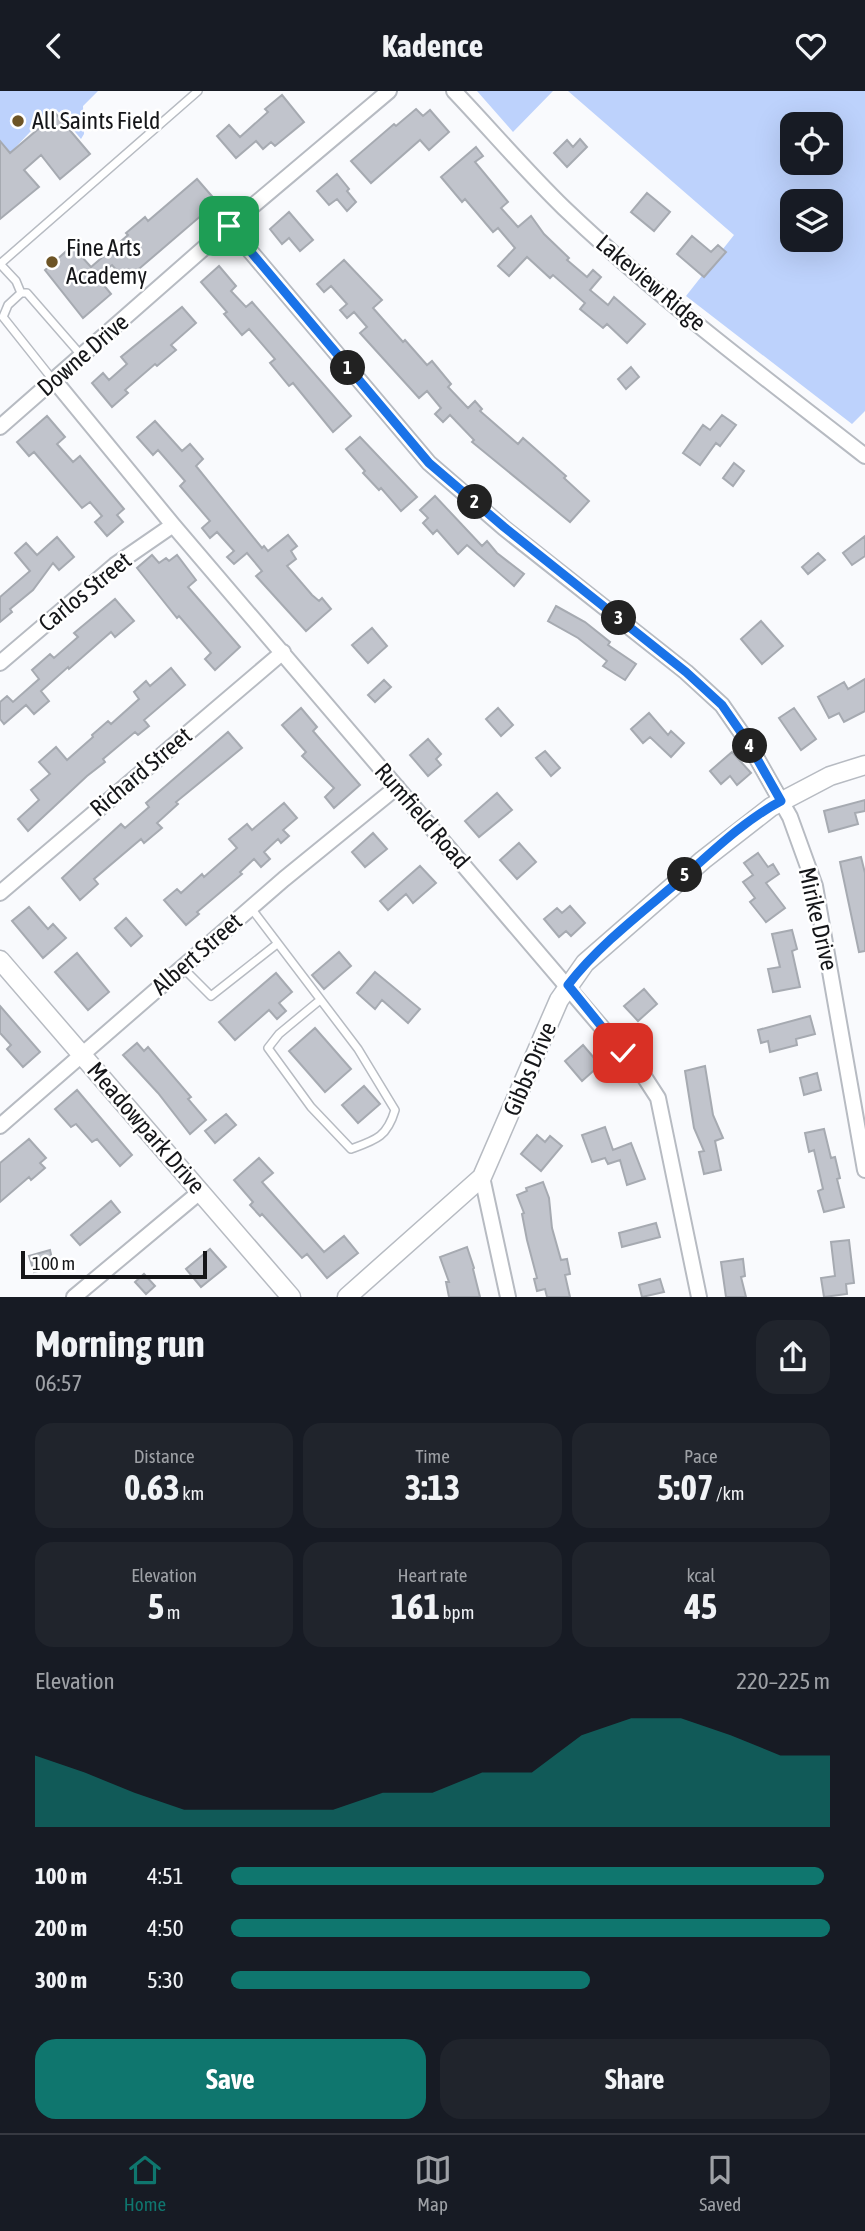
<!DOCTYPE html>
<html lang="en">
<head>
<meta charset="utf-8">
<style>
	body { margin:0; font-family:"Asap Condensed",sans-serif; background:#20242c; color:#f1f3f6; height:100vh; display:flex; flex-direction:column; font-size:26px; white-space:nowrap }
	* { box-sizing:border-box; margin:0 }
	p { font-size:23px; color:#9ea1a6 }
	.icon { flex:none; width:38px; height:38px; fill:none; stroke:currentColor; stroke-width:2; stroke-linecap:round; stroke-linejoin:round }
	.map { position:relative; height:1206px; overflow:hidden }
	.details { display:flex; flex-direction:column; background:#171b24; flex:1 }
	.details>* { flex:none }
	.controls { position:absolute; left:780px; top:21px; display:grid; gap:14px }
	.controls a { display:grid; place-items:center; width:63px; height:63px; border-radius:14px; background:#171b24; box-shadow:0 7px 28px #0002; font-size:35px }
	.scale { position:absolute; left:21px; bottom:18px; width:186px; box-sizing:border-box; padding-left:7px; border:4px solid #151619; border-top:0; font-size:19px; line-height:24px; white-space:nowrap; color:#151619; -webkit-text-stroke:5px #fff; paint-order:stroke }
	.pin { position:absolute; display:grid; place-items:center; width:60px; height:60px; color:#fff; margin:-30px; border-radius:14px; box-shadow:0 4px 10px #0006 }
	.km { position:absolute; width:35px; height:35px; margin:-18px; border-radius:50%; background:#222; color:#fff; font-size:19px; line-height:35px; text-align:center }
	.round { display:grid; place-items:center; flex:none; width:74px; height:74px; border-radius:21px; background:#20242c }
	.head { display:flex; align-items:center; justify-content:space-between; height:119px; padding:0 35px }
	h1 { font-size:38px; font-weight:700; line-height:52px }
	.stats { display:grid; grid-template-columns:repeat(3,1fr); gap:10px; height:119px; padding:7px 35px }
	.stats div { display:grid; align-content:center; border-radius:18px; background:#20242c; text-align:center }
	.stats b { font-size:35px; font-weight:700 }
	.stats small { font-size:19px; font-weight:400 }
	.stats p { font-size:19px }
	.chart { height:196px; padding:14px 35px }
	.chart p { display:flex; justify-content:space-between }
	.chart svg { width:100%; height:126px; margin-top:7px; fill:#0f766e; opacity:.7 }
	.cta { display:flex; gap:14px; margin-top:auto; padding:14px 35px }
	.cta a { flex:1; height:80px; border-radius:21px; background:#0f766e; color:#fff; font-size:28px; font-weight:700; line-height:80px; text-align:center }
	.cta a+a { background:#20242c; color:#f1f3f6 }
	ul { padding:0 35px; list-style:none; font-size:23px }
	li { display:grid; grid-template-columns:112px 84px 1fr; align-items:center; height:52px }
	li i { height:18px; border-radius:9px; background:#0f766e }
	header { display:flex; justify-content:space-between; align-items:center; height:91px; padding:0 35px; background:#171b24; font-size:32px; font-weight:700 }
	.tab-bar { display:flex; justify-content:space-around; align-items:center; height:98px; border-top:2px solid #363941; background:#171b24; font-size:19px; color:#9ea1a6 }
	.tab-bar a { display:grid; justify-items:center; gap:4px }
	.tab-bar .current { color:#0f766e }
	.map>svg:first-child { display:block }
	.green { fill:#bdd2fc; fill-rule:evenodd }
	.building { fill:#c1c4cc; stroke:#a6aab1; stroke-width:2 }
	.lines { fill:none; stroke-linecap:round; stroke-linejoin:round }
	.service-casing { stroke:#b7bbc2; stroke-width:10 }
	.minor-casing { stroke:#b7bbc2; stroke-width:18 }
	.tertiary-casing { stroke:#b7bbc2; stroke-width:21 }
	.service { stroke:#fff; stroke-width:7 }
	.minor { stroke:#fff; stroke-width:14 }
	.tertiary { stroke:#fff; stroke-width:18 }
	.route-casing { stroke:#fff; stroke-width:14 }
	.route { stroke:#1a73e8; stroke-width:9 }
	.poi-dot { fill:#6d5425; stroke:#fff; stroke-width:2.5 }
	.labels { text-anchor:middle; stroke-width:5; stroke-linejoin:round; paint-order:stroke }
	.poi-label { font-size:24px; fill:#151619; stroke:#fff; text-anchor:start }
	.street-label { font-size:24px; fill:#151619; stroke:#fff }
</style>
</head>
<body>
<header><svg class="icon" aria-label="back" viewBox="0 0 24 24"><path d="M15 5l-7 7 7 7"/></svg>Kadence<svg class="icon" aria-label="heart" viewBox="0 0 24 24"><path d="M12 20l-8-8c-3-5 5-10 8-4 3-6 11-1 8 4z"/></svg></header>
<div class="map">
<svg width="865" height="1206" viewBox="0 0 865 1206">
	<rect width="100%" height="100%" fill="#f9fafd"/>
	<path class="green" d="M0,0H98L83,15L84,43L81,48L56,18L40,26L31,40L10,62L0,50Z
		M477,0H553L513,41Z
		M568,0H865V320L852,333L686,205L734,144ZM793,33H831V72H793ZM793,110H831V149H793Z"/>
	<path class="building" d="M282,4L304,31L275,55L271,51L263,58L256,50L236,67L217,45L229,34L240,46L268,21L265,18Z
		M416,18L423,25L430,19L449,41L429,59L420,49L371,92L351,70L394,33L396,35Z
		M56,23L90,63L60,88L41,64L24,79L39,96L0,128V50L10,62Z
		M580,48L587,56L567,76L554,62L567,49L573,56Z
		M476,56L483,65L475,71L508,111L501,117L518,136L531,125L544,143L569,167L567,169L587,186L593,179L601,186L590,199L608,214L614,206L645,233L627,252L607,233L603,237L580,218L585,212L553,184L550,187L527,166L509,185L498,175L515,157L498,137L493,141L465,108L462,111L441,86Z
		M337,83L349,98L347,100L356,111L347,120L337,108L329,114L317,100Z
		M197,88L217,111L133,183L128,178L121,184L112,174L97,186L111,203L83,227L45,179L72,155L91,176L128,144L126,142L145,126L148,130Z
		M647,102L670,121L654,140L631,121Z
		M289,121L313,149L300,160L289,147L282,153L270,138Z
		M692,145L711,161L718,154L726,161L704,186L677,163Z
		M344,169L382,209L373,217L403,251L405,249L427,274L432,270L451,293L448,296L468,317L475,310L482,318L480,320L518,353L523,347L566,385L564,387L589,410L570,431L472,351L474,349L450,324L443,331L435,323L441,317L427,300L419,307L360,242L367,236L354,221L347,227L340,219L347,213L331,195L324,201L317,193Z
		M219,175L236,195L231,200L246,216L252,211L351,325L333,341L293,292L289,295L270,272L275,268L249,238L242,244L224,223L227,221L201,191Z
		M182,216L196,232L171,254L176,259L157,275L155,273L125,299L128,302L112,316L92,292L103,282L109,289L127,273L121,266Z
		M631,276L639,286L626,298L618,288Z
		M722,324L736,334L720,355L716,352L700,374L683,362L703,334L710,339Z
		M47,325L65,346L57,353L73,371L80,365L124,418L117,424L123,431L107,445L95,431L102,425L90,411L82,417L34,361L29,365L17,351Z
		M155,330L182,360L190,353L203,368L196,375L262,457L264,455L268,460L288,444L297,455L291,460L296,468L287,475L312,504L319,510L322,507L331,518L306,540L256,485L262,480L247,462L234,473L227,466L234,460L217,441L210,447L202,437L210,430L180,395L185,390L158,359L153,364L137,346Z
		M360,346L417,406L401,420L381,397L379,399L363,382L365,380L346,358Z
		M734,372L744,380L733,395L723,387Z
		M435,405L482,455L487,450L497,462L524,483L514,495L467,454L458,463L437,439L433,443L423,432L428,427L420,419Z
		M865,445V465L852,474L843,462Z
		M57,446L74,466L59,479L53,472L33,499L10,518L12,521L0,531V506L30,480L15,462L26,452L37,464Z
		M818,462L825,469L808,483L802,476Z
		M152,464L159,472L166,467L169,470L177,464L196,489L188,496L240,556L215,579L205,568L211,562L179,525L177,527L137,477Z
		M115,508L134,530L115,546L111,541L69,578L68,576L41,600L49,610L34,623L26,614L4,633L0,628V611L7,605L13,611L39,588L32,579L50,563L54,567L78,546L74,542Z
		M556,515L585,531L610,551L608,554L636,573L625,589L603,575L607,570L578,547L548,530Z
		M761,530L783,555L762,573L741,548Z
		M372,537L387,555L368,572L352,554Z
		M171,577L185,594L144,629L149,635L138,644L135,641L103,668L105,671L87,685L28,740L18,728L39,709L31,699L50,683L39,671L56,656L67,669L93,646L92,644L108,630L111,633L139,608L134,601L146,590L150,595Z
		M865,588V620L844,631L839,622L829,627L818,606L844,591L848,598Z
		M384,589L391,596L375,611L368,604Z
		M301,617L317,636L313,640L360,694L334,717L325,706L334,697L302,665L306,661L282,634Z
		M498,617L513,634L501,645L486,628Z
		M794,617L816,648L801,659L779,627Z
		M649,622L668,644L671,640L684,652L671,666L650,646L643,652L631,638Z
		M228,641L242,657L176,711L178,713L157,732L162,737L144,752L141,748L94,788L98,793L80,809L62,787L121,733L125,737L149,716L146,712Z
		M428,648L441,663L436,668L441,674L428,685L410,664Z
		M545,660L560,677L551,685L536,667Z
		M732,661L751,682L737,694L730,685L721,693L710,680Z
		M497,702L512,719L479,746L465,730Z
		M865,709V720L855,722L858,733L829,741L824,720Z
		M284,712L297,727L283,739L289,745L281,752L278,748L264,761L270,768L261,776L254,768L240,781L242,783L197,821L199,823L186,834L164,809L177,798L181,802L202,783L204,786L237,757L229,748L247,733L252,739Z
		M373,742L387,758L365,776L352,761Z
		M519,752L536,771L517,788L500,769Z
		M758,762L768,776L773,773L779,783L766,792L785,817L766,831L750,811L755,807L743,791L753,784L744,772Z
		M861,766L865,782V860L859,861L840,771Z
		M420,775L436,792L413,812L406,803L388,819L380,810Z
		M570,815L585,832L571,845L566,840L559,846L544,828L557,817L562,822Z
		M29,816L48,838L53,833L66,847L43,867L12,830Z
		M126,827L142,845L131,855L115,837Z
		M792,839L797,858L792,860L800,896L773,901L768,878L780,876L772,843Z
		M339,861L351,875L324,898L312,884Z
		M77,862L109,901L88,919L55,881Z
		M375,881L420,918L408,932L382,909L375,918L357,902Z
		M276,882L292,901L279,912L286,920L277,928L269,919L235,949L219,931Z
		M644,898L657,913L638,930L624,915Z
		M0,915L40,961L23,976L7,958L11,954L0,942Z
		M810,925L815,943L796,948L797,954L770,961L768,950L761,952L758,939Z
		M315,937L351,978L325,1001L289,960Z
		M137,952L144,960L148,956L191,1006L188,1008L206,1029L190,1043L158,1002L123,964Z
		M583,954L600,974L582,990L565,970Z
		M705,975L713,1024L723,1047L715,1050L721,1079L704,1083L699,1061L704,1060L694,1037L685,980Z
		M817,982L821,999L804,1004L800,987Z
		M364,995L380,1013L358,1032L342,1014Z
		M77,999L132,1064L120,1075L97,1048L92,1051L76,1033L71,1036L55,1018Z
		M226,1023L236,1034L215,1052L205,1040Z
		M605,1036L613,1059L631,1052L645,1088L627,1094L620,1069L608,1073L605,1067L592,1071L582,1044Z
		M824,1038L831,1067L835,1066L840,1087L837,1088L844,1116L824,1121L818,1100L823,1098L814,1059L809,1061L805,1042Z
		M537,1044L545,1051L550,1045L562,1055L541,1080L521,1063Z
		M29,1048L46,1067L40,1072L45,1077L31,1089L29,1086L0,1111V1072Z
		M259,1067L273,1082L262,1091L324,1161L344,1145L358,1162L327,1187L307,1163L302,1167L262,1123L260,1125L250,1114L253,1111L234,1089Z
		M543,1091L549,1107L552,1137L561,1169L567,1168L570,1183L565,1184L570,1206H547L545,1198L537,1200L534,1188L537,1187L527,1149L522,1123L524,1122L517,1104L527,1100L526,1097Z
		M111,1110L120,1121L80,1154L71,1144Z
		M656,1132L660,1146L622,1156L619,1142Z
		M849,1149L854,1192L846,1193L847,1203L824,1206L821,1187L835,1185L831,1151Z
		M467,1156L474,1177L473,1178L480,1206H449L446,1191H449L440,1166Z
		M210,1158L226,1176L201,1196L186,1178Z
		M50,1159L54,1176L34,1181L29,1165Z
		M743,1168L745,1185L741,1186L746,1206H726L721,1171Z
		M144,1183L155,1195L146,1203L135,1191Z
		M660,1188L664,1201L642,1206L639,1194Z"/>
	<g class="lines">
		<g class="service-casing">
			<path id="service" d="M0,173L198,0
				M0,173L16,190L21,202
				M53,289L3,226L8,214L21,202H27L81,264
				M251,817L358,958L395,1019C387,1046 376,1049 351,1058L311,1016L268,957L279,943L320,909
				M182,876L211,905L277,853"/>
		</g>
		<g class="minor-casing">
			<path id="minor" d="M454,0C491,39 526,80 564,117C658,207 763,285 865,365
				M229,135L429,372L504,437L686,581L722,614L747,650L790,726L815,795L865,1079
				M54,289L173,434L645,987L658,1007L699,1206
				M0,336L229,135L389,0
				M0,572L115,474L173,434
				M0,802L283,561
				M0,1035L284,788L397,696
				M482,1086L508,1206
				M74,1206L201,1100"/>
		</g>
		<g class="tertiary-casing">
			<path id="tertiary" d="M0,869L291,1206
				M347,1206L482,1086L559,909L585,872L703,769L771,716L830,685L865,674"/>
		</g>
		<use href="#service" class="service"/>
		<use href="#minor" class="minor"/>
		<use href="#tertiary" class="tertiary"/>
	</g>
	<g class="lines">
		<g class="route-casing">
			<path id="route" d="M229,135L429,372L504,436L686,581L722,614L747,650L781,710C743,730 711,762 679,790C640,823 599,854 568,894L623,962"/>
		</g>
		<use href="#route" class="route"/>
	</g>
	<g class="poi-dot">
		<circle cx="18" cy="30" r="7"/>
		<circle cx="52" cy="171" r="7"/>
	</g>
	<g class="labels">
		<g class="poi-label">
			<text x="32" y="38">All Saints Field</text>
			<text x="66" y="165">Fine Arts<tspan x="66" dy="28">Academy</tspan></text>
		</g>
		<g class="street-label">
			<text transform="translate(651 192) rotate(40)" y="8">Lakeview Ridge</text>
			<text transform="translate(83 264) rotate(-41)" y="8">Downe Drive</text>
			<text transform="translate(85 501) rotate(-39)" y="8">Carlos Street</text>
			<text transform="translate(141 681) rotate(-40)" y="8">Richard Street</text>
			<text transform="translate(422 725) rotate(49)" y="8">Rumfield Road</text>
			<text transform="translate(818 828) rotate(77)" y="8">Mirike Drive</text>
			<text transform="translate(197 863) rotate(-41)" y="8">Albert Street</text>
			<text transform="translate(530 978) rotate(-67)" y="8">Gibbs Drive</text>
			<text transform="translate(146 1037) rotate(49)" y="8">Meadowpark Drive</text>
		</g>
	</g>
</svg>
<div class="controls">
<a><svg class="icon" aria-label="locate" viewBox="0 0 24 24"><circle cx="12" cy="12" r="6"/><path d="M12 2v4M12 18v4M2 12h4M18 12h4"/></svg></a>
<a><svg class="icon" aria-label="layers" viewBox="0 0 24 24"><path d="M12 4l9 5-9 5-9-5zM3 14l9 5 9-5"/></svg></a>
</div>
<div class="scale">100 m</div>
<div class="pin" style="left:229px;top:135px;background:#1e9e55"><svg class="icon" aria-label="arrive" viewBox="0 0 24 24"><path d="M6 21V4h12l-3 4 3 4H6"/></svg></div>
<div class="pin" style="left:623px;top:962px;background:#d93025"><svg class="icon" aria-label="check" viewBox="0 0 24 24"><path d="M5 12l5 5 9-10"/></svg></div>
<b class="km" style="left:348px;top:277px">1</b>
<b class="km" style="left:475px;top:411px">2</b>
<b class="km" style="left:619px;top:527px">3</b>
<b class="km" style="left:750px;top:655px">4</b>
<b class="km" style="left:685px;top:784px">5</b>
</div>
<section class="details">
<div class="head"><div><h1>Morning run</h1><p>06:57</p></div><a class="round"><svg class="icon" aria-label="share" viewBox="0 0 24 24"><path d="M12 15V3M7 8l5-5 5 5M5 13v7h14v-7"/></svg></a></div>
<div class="stats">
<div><p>Distance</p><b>0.63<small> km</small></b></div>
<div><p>Time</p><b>3:13</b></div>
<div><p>Pace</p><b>5:07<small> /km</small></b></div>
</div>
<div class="stats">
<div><p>Elevation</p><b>5<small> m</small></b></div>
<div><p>Heart rate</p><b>161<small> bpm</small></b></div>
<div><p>kcal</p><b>45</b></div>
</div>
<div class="chart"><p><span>Elevation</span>220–225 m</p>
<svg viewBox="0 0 160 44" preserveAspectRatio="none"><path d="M0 44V19L10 25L20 32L30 38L40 38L50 38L60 38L70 32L80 32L90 25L100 25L110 12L120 6L130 6L140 12L150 19L160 19V44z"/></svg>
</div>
<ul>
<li><b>100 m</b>4:51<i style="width:99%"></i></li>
<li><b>200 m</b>4:50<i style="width:100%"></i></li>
<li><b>300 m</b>5:30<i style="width:60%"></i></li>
</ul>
<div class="cta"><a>Save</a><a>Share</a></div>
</section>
<nav class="tab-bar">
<a class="current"><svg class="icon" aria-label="home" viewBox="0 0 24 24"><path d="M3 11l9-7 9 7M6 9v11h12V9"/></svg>Home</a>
<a><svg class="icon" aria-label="map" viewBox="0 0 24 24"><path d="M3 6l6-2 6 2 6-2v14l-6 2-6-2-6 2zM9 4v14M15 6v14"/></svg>Map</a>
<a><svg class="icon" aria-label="saved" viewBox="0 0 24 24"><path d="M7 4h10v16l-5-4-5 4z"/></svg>Saved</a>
</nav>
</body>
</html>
